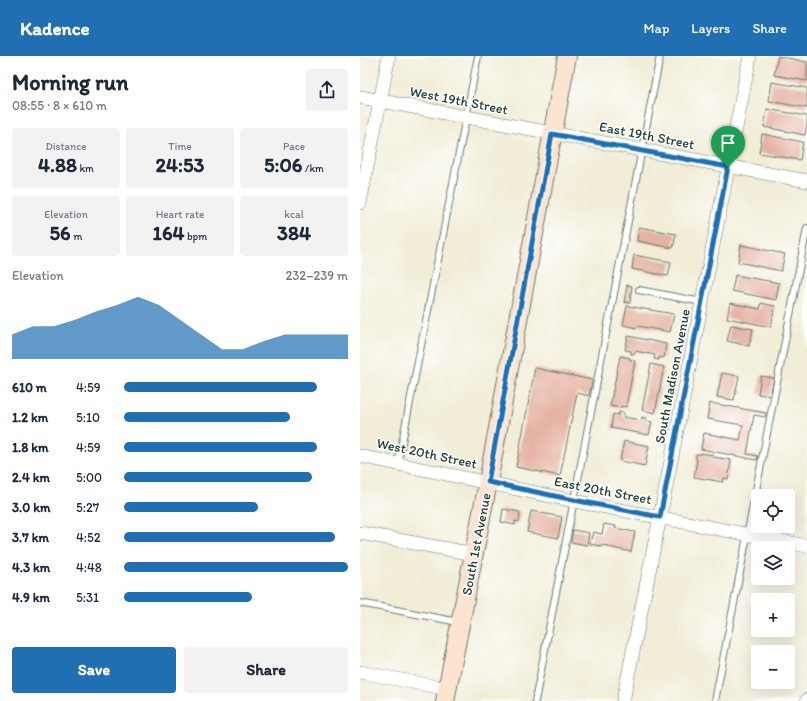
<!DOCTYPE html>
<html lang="en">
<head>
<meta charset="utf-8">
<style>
	body { margin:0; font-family:Itim,sans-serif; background:#f2f2f3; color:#1f2937; height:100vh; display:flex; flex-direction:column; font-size:15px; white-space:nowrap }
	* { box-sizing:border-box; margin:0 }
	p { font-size:13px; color:#747a83 }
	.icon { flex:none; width:22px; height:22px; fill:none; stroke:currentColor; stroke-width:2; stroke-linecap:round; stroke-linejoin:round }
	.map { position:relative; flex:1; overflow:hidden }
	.drawer { display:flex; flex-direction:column; background:#fff; width:360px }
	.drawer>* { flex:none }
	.tools { position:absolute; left:391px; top:433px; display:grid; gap:8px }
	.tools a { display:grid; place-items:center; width:44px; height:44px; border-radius:4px; background:#fff; box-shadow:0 4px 16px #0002; font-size:20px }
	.pin { position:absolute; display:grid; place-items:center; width:34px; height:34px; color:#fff; margin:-41px -17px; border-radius:50% 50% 50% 0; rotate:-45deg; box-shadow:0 0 4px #0007 }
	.pin .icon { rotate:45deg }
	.round { display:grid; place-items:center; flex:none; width:42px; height:42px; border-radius:4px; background:#f2f2f3 }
	.summary { display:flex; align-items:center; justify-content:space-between; height:68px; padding:0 12px }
	h1 { font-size:22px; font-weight:700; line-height:30px }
	.figures { display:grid; grid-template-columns:repeat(3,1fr); gap:6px; height:68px; padding:4px 12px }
	.figures div { display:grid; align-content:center; border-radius:4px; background:#f2f2f3; text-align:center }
	.figures b { font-size:20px; font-weight:700 }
	.figures small { font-size:11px; font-weight:400 }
	.figures p { font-size:11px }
	.chart { height:112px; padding:8px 12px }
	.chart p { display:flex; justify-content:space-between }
	.chart svg { width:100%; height:72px; margin-top:4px; fill:#1f6fb2; opacity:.7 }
	.primary-button { display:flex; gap:8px; margin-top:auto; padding:8px 12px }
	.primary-button a { flex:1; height:46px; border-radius:4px; background:#1f6fb2; color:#fff; font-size:16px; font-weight:700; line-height:46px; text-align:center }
	.primary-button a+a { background:#f2f2f3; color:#1f2937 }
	ul { padding:0 12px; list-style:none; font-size:13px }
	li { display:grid; grid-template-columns:64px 48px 1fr; align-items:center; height:30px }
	li i { height:10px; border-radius:5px; background:#1f6fb2 }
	header { display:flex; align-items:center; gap:24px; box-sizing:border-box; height:56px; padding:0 20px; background:#1f6fb2; color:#fff }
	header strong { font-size:19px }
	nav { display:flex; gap:22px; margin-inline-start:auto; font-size:14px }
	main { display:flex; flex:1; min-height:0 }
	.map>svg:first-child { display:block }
	.building { fill:#e5b3a3 }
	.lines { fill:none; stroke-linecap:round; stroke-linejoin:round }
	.lane-casing { stroke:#687b6d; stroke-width:8 }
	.street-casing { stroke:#687b6d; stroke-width:14 }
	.secondary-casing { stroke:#687b6d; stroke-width:20 }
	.lane { stroke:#fff; stroke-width:6 }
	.street { stroke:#fff; stroke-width:13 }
	.secondary { stroke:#fde4d1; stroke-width:18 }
	.route-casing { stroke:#fff; stroke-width:8 }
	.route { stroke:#1f6fb2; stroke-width:5 }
	.labels { text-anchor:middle; stroke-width:3; stroke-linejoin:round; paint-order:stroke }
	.street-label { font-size:14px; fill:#1f3d34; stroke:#fff }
</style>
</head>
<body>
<header>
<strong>Kadence</strong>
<nav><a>Map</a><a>Layers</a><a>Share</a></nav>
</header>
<main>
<section class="drawer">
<div class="summary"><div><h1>Morning run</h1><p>08:55 · 8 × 610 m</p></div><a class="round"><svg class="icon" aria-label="share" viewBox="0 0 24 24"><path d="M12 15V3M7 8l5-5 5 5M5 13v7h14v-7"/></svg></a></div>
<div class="figures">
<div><p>Distance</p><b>4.88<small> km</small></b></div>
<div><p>Time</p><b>24:53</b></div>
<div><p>Pace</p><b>5:06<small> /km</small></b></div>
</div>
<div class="figures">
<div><p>Elevation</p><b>56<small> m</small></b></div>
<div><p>Heart rate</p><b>164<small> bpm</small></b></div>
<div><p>kcal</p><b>384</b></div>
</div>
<div class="chart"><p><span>Elevation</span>232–239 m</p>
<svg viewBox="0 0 160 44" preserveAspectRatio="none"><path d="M0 44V29L10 24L20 24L30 20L40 15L50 11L60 6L70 11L80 20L90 29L100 38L110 38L120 33L130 29L140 29L150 29L160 29V44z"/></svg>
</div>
<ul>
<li><b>610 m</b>4:59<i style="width:86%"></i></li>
<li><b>1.2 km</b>5:10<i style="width:74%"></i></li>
<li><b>1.8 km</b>4:59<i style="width:86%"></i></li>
<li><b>2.4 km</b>5:00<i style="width:84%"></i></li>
<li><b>3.0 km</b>5:27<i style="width:60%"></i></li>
<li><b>3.7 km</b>4:52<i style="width:94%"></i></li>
<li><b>4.3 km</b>4:48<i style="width:100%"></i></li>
<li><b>4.9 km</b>5:31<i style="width:57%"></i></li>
</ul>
<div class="primary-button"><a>Save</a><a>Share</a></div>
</section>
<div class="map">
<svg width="447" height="645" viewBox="0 0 447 645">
	<rect width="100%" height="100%" fill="#fff"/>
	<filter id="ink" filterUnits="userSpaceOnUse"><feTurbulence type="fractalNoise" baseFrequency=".025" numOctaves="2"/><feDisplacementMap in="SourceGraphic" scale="8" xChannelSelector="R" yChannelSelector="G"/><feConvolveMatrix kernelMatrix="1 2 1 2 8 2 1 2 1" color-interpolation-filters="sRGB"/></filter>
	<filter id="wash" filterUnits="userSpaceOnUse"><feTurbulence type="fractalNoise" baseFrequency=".012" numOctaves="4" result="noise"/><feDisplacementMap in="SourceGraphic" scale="16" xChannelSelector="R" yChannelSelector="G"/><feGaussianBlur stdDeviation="0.9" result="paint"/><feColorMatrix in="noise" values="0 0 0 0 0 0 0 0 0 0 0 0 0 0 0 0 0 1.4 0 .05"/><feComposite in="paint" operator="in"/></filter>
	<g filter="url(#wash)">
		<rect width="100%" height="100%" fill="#f1edd7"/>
		<g id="blocks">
			<path class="building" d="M418,0L447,6V25L414,19Z
				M412,26L447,32V52L409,45Z
				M407,53L447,60V68L445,79L404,71Z
				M402,78L443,86L440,104L399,97Z
				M279,171L316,178L313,192L277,185Z
				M381,189L425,198L421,215L378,206Z
				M274,199L311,206L308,220L272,213Z
				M375,219L419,227L416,244L372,235Z
				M267,229L272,230L270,247L264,246Z
				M370,247L400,253L401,247L415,250L411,271L367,262Z
				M267,250L314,258L310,276L278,270L277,272L263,269Z
				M371,269L393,273L389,290L367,285Z
				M268,280L306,288L304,302L299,301V304L294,303L295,299L275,295V298H271V295L265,294Z
				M260,300L270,302V304L275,305L266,351L261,350V352L250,350Z
				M291,308L304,311L295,357L282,354Z
				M175,312L232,324L229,340L217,337L200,420L156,411Z
				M362,317L379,320L374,344L357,341Z
				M401,320L414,322L410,340L398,338Z
				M350,347L406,357L405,361L394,359L387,398L398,400L397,404L341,393L344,377L380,384L383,369L347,363Z
				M259,356L264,357L263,361L282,364V361L286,362V365L292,366L289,379L251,372L253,358L258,359Z
				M264,385L289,390L285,410L260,405Z
				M341,397L353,399V401L371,404L368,423L364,422L363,426L334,421L337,403H336V398H341Z
				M143,453L160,456L159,466L155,465V469L141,466Z
				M171,455L202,461L198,482L167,476Z
				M244,468L256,470L255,472L275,476L271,496L249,491V490L240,489V490L230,488L233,476L242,478Z
				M213,474L229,477L227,489L211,486Z"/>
		</g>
	</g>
	<g filter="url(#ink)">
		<use href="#blocks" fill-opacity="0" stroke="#687b6d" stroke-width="1"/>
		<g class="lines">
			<g class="lane-casing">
				<path id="lane" d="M279,234L342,246
					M38,407L118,0
					M0,547L98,566
					M175,645L300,0
					M355,645L447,172"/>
			</g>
			<g class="street-casing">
				<path id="street" d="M0,41L447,125
					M0,147L29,0
					M0,400L214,445L447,490
					M0,477L114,498
					M0,616L88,633
					M263,645L300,461L390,0
					M447,645V644"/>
			</g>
			<g class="secondary-casing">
				<path id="secondary" d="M85,645L128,426L207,0"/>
			</g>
			<use href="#lane" class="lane"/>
			<use href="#street" class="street"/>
			<use href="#secondary" class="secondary"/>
		</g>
	</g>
	<g class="lines" filter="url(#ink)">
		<g class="route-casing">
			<path id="route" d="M192,78L368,111L300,461L214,444L128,426Z"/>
		</g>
		<use href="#route" class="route"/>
	</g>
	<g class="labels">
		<g class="street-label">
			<text transform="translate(99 44) rotate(11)" y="5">West 19th Street</text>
			<text transform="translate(287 79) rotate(11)" y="5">East 19th Street</text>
			<text transform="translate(312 320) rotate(-79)" y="5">South Madison Avenue</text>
			<text transform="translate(67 397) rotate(12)" y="5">West 20th Street</text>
			<text transform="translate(243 434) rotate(11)" y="5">East 20th Street</text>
			<text transform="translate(116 488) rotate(-79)" y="5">South 1st Avenue</text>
		</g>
	</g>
</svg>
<div class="tools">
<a><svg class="icon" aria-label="locate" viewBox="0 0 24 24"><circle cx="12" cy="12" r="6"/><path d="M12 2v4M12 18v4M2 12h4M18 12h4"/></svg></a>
<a><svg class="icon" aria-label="layers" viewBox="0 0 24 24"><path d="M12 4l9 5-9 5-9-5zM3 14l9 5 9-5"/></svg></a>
<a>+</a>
<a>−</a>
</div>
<div class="pin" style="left:368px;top:111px;background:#1e9e55"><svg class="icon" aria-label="arrive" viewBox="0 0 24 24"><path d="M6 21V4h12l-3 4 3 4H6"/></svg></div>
</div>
</main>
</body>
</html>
